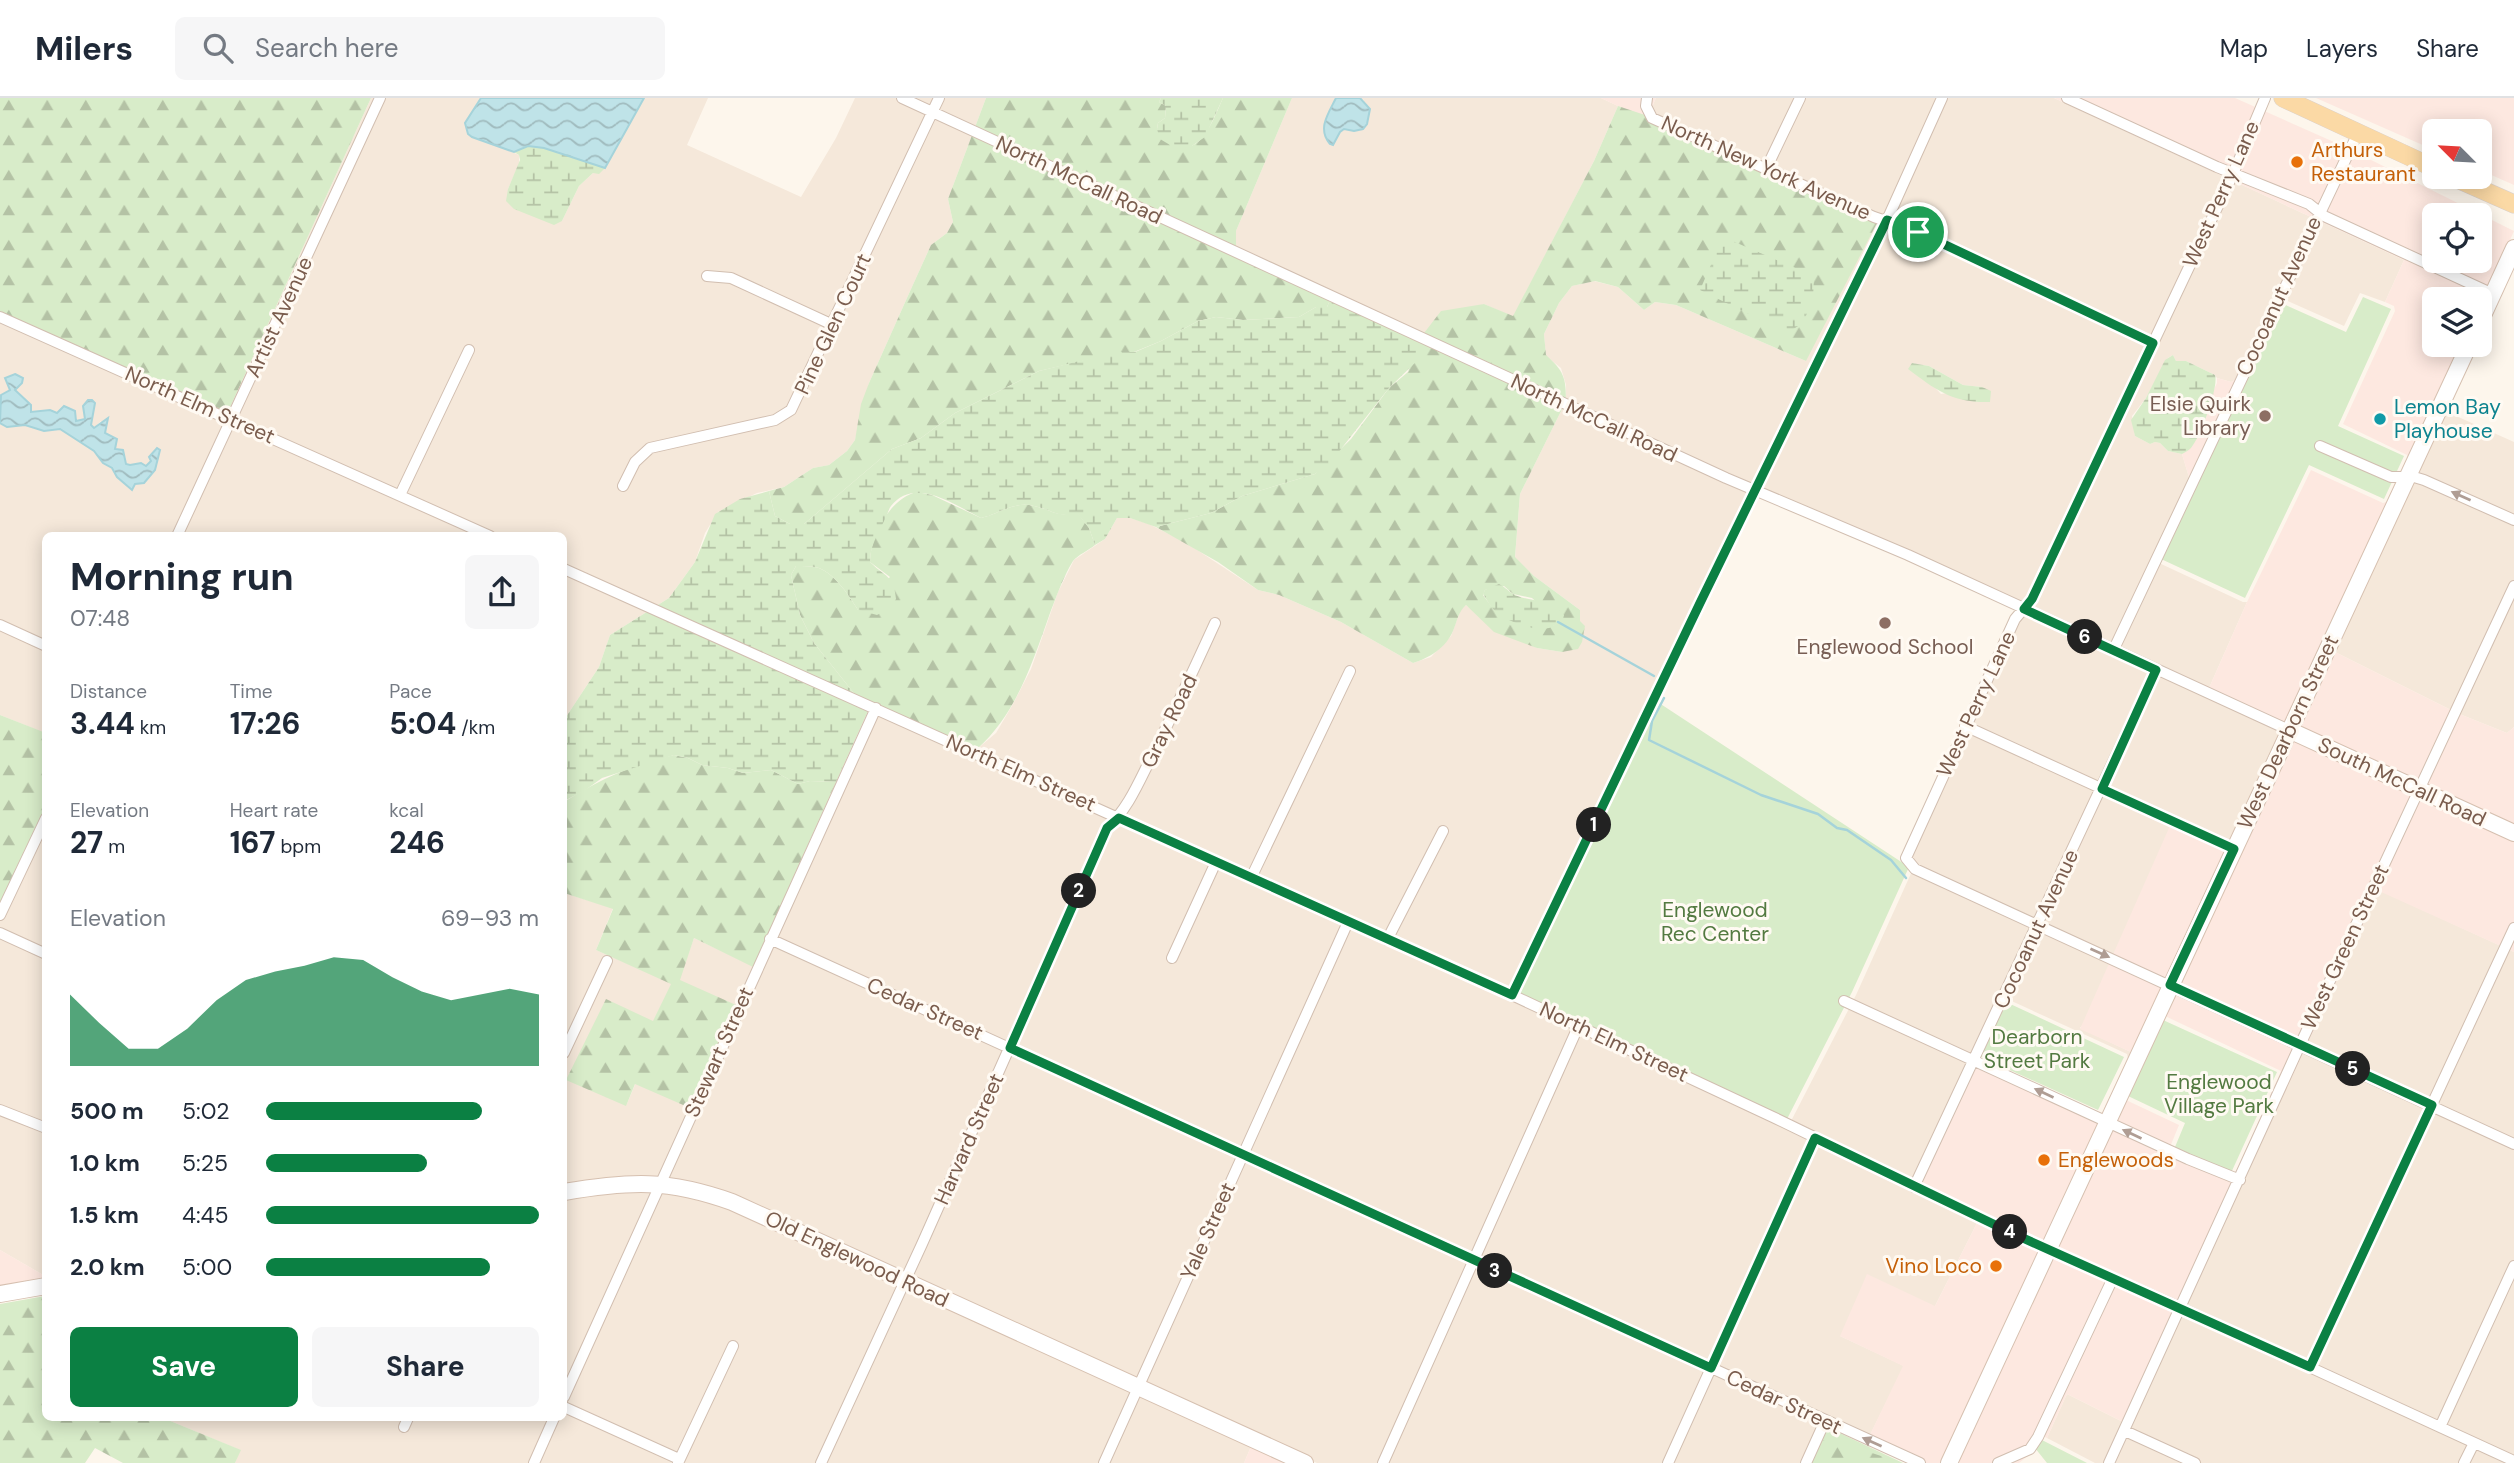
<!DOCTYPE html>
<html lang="en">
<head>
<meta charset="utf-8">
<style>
	body { margin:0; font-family:"DM Sans",sans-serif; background:#f6f6f7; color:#1f2937; height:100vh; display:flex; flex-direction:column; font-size:26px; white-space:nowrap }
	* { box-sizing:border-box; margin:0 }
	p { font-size:23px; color:#747a83 }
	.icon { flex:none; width:38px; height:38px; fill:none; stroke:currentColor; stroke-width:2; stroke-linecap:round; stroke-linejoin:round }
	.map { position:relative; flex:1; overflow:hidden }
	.panel { position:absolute; left:42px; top:434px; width:525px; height:889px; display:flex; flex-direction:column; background:#fff; border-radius:10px; box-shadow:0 4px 18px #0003 }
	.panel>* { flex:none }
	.needle { width:46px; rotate:294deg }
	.buttons { position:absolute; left:2422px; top:21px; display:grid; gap:14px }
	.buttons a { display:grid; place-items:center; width:70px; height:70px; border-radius:10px; background:#fff; box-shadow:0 4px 18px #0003; font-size:35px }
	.pin { position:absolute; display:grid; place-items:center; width:60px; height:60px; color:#fff; margin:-30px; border:4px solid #fff; border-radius:50%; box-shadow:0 2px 7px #0007 }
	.km { position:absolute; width:35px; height:35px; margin:-18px; border-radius:50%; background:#222; color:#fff; font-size:19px; line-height:35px; text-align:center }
	.round { display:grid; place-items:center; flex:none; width:74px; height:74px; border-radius:10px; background:#f6f6f7 }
	.overview { display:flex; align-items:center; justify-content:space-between; height:119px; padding:0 28px }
	h1 { font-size:38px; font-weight:700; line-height:52px }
	.figures { display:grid; grid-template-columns:repeat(3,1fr); gap:10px; height:119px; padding:7px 28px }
	.figures div { display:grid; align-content:center }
	.figures b { font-size:30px; font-weight:700 }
	.figures small { font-size:19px; font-weight:400 }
	.figures p { font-size:19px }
	.chart { height:196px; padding:14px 28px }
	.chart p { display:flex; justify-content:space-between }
	.chart svg { width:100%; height:126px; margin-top:7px; fill:#0b8043; opacity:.7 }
	.primary-button { display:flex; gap:14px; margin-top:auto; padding:14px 28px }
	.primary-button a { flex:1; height:80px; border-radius:10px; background:#0b8043; color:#fff; font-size:28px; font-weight:700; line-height:80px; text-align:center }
	.primary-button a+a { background:#f6f6f7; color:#1f2937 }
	ul { padding:0 28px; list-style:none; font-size:23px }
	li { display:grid; grid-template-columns:112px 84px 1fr; align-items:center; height:52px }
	li i { height:18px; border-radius:9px; background:#0b8043 }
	header { display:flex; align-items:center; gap:42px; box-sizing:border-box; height:98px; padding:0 35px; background:#fff; border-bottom:2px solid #e0e1e3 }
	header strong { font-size:33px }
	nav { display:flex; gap:38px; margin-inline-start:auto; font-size:24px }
	.search { width:490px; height:63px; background:#f6f6f7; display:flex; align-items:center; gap:18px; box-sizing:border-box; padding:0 24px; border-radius:10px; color:#747a83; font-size:26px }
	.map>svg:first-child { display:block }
	.residential { fill:#f5e8da; fill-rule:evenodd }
	.commercial { fill:#fde8e0; fill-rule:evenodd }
	.green { fill:#d8ecc9 }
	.forest { fill:url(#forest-firs); fill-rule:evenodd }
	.wetland { fill:url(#wetland-marsh) }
	.water { fill:url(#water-waves); stroke:#a5d3da; stroke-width:2 }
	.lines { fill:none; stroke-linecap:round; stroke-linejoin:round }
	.stream { stroke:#a5d3da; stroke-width:2.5 }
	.street-casing { stroke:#d1beb0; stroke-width:12 }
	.secondary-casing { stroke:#d6c0b0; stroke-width:18 }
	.primary-casing { stroke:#dad1cd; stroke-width:19 }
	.street { stroke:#fff; stroke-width:10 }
	.secondary { stroke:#fff; stroke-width:16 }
	.primary { stroke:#fbd9a5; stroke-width:18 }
	.oneway { fill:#af9d94 }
	.route-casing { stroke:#fff; stroke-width:14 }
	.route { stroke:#0b8043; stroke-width:9 }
	.food-dot { fill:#e8710a; stroke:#fffaf3; stroke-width:2.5 }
	.education-dot { fill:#8d6e63; stroke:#fffaf3; stroke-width:2.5 }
	.culture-dot { fill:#0f9aa8; stroke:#fffaf3; stroke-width:2.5 }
	.labels { text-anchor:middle; stroke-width:6; stroke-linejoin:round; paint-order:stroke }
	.food-label { font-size:21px; fill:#c56008; stroke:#fffaf3; text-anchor:start }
	.street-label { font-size:21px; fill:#7a5c4d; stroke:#fffaf3 }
	.education-label { font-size:21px; fill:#785e54; stroke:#fffaf3; text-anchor:end }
	.culture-label { font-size:21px; fill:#0d838f; stroke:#fffaf3; text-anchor:start }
	.park-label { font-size:21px; fill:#537a41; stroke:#fffaf3 }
</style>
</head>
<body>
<header>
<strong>Milers</strong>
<div class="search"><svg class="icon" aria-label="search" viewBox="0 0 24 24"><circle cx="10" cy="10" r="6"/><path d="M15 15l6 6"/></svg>Search here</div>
<nav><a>Map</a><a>Layers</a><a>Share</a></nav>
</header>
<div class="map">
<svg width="2514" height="1365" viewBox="0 0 2514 1365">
	<defs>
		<pattern id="forest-firs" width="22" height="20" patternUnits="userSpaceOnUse" patternTransform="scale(1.75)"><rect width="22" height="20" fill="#d8ecc9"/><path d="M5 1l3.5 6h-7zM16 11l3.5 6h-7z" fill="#b4c2a5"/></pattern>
		<pattern id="wetland-marsh" width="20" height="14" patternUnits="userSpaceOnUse" patternTransform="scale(1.75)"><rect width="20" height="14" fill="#d8ecc9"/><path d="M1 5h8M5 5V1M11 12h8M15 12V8" fill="none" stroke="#b4c2a5"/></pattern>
		<pattern id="water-waves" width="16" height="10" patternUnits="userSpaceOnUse" patternTransform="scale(1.75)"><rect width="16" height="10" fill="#bfe3e8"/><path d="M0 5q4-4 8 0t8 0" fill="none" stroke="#a0bbbe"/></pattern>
	</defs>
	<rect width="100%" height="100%" fill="#fdf6ec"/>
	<path class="residential" d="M371,0H481L465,25L468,35L519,57V66L508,91L562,123L579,88L593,75L605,70L644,0H708L687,47L801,99L836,40L855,0H986L948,101L953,124L947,135L931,147L911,191L869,285L855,342L847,353L829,367L813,370L784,389L757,395L718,414L705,435L695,464L669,500L610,537L599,569L564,622V438H46L45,635L0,617V325L11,329L25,327L51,333L60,331L94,353L103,365L112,370L117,379L132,391L135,386L144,385L151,377L152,363L146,368L141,365L130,367L126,366L125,358L115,352V347L105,335L101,323L94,330L91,327L95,305L83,311L85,321L81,323H76L75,319L57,315L31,314V307L15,292L18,287H9L10,292L1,297L0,308V218L227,316Z
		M1292,0H1336L1323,30L1330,46L1333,47L1340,34L1344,31L1354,33L1364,2L1360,0H1601L1618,8L1594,63L1513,219L1484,206L1421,239L1236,159V133Z
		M1656,0H2054L2404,162L2385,204L2360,195L2344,228L2283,201L2241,279L2231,284L2217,280L2215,277L2186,263H2176L2173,257L2168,260L2146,300L2132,318L2135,338L2150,346L2155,344L2160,345L2168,353L2182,356L2191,386L2159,465L2243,504H2247L2209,590L2285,629L2229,748L2080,930L2133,955L2106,1012L2104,1011L2128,961L2127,956L2005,900L1977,957L1980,1119L1935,1208L1840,1238L1904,1268L1867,1343L1828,1325L1802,1365H1317L734,1099L564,1089V795L613,810L596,852L672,885L653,924L626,1008L679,882L694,840L753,868L868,613L977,651L996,635L1013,606L1031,571L1058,494L1074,462L1105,441L1117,420H1130L1149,426L1185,444L1258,492L1279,497L1341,524L1413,565L1431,559L1451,538L1461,511L1466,507L1479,518L1537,550L1562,554L1580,523V512L1534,478L1515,460L1520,396L1566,303V287L1561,270L1546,258L1544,236L1559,205L1572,188L1594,183L1618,189L1644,212L1655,204L1676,207L1806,263L1648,18ZM1912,265L1929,268L1963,287L1982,289L1941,296ZM1754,388L2020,508L1905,762L1913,771L1856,897L1789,1027L1652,597Z
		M2445,313L2514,344V629L2507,635L2457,615L2333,553Z
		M45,714V1178L0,1152V820Z
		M2379,792L2514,854V1365H2095L2047,1340L2067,1296L2129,1327Z
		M635,1090L709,1101L1252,1346L1244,1365H235L240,1352L163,1320H564V1099Z"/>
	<path class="commercial" d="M1601,0H1656L1648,18L1628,13Z
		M2054,0H2235L2343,48L2514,133L2480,211V201H2434V247H2463L2285,629L2209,590L2247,504L2311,372L2383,405L2389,403L2408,360L2407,357L2343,326L2395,213L2394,208L2385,204L2404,162ZM2434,117H2480V163H2434Z
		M2316,0H2514V87L2480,72V33H2434V52Z
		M2241,279L2191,386L2182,356L2217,285V280L2231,284Z
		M2333,553L2457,615L2507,635L2514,629V730L2297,630Z
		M2292,639L2514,741V854L2379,793L2129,1327L2067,1296L2047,1340L2042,1337L2033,1354L2019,1365H1955L2126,1002L2179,1027L2170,1049L2235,1076L2281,973L2165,918Z
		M2173,721L2229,748L2133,955L2080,931Z
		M1976,959L2101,1016L2106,1012L1943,1365H1912L1867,1343L1903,1268L1840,1238L1867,1176L1935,1208L1980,1119L1913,1086Z
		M0,1152L45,1178V1182L0,1191Z
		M1252,1346L1293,1365H1244Z"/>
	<path class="green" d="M2363,199L2391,211L2338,328L2404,358L2384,401L2309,367L2245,500L2161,461L2281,205L2346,234Z
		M1653,601L1909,769L1852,894L1785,1025L1512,897Z
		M2006,904L2124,959L2098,1012L1981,959Z
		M2163,922L2277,974L2231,1075L2175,1049L2185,1025L2128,998Z
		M1829,1330L1903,1365H1808L1825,1331Z
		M2040,1341L2087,1365H2047L2035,1350Z"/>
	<path class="forest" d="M0,0H371L227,316L0,218Z
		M986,0H1161L1159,4L1166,8L1165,20L1158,25L1157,31C1164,37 1175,48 1184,49C1204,51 1216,15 1223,0H1292L1236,133V159L1331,200L1327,209H1316L1299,219L1243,222L1216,219L1198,223L1161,243L1134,254L1116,255L1039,273L955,315L921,340L892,351L804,426H790L775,418L769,393L784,389L813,370L829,367L847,353L855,342L861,306L869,285L911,191L931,147L947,135L953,124L948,101Z
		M1618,8L1648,18L1879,121L1806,263L1676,207L1655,204L1644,212L1618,189L1595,183L1572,188L1559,205L1544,236L1546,257C1564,273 1566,280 1566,303L1520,396L1515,459L1534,478L1580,512V523L1585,528L1582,544L1578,551L1562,554L1537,550L1494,534L1466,507C1458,514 1457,524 1453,533C1446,550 1429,560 1413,565L1341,524L1279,497L1258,492L1218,464L1156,429L1211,415L1242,398L1315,376L1351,341L1389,290L1408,274L1421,239L1441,213L1484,206L1513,218L1594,63ZM1504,488L1513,496L1532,500L1558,524L1553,528L1494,512L1483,497L1485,492Z
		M917,394L932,397L981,420C999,416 1013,403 1034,408C1054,412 1055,420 1077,414L1089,430L1095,447C1089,452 1078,457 1073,463C1064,477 1055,502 1049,518C1032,566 1016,616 977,651L868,613L814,545L800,517L791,477L796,468C803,468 812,468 819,470C836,477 849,498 858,512L890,479L870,464C870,438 890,400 917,394Z
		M0,617L46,635L45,714L0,820Z
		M674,657L688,660L702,667L728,670L743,675L771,672L798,686L810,683L836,684L753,869L694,840L680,882L736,907L690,1010L635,986L626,1008L566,982L606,901L653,923L671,886L596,852L613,811L564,795V704C599,682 633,666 674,657Z
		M45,1198L46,1320H163L241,1352L235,1365H123L95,1350L85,1365H0V1206Z
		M1823,1342L1852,1345L1854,1349L1868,1357L1872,1355L1884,1359L1887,1365H1807L1814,1349Z"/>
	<path class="wetland" d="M1161,0H1223L1205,39L1186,52L1182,49L1175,50L1160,41L1157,31L1158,25L1165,20L1166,8L1159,4Z
		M528,48L544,50L605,70L599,76L593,75L579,88L562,123L554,127L514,111L506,103L508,91L520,62L519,57L514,54Z
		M1723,139L1814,178L1813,201L1803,225L1787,235L1700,192Z
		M1331,200L1421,239L1420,260L1389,290L1330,365L1315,376L1242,398L1211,415L1156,429L1130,420H1117L1105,441L1095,447L1089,430L1077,415C1055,420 1054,412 1034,408C1013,403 999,416 981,420C956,408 915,377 891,408C888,412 887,419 884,423C877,438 870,448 870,464C885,479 894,477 896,501L891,509L877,517L858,512C849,498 836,477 819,470C812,468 803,468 796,468L791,477L800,517L814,545L868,613L836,684L810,683L798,686L771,672L743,675L728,670L702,667L688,660L674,657L602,680L584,693L564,703V622L599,569L610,537L669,500L695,464L715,416L740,401L769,393L775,418L790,426H804L892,351L921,340L955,315L1039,273L1116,254H1135L1161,243L1198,223L1216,219L1243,222L1299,219L1316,209H1327Z
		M2173,257L2176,263H2186L2215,277C2219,289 2200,340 2191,350C2188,353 2185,354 2182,356L2168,353L2160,345L2155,344L2150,346L2135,338L2131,322L2146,300L2165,262Z
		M1912,265L1929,268L1963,287L1982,289L1991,293L1990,304C1952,305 1936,292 1908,271Z
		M1499,486C1505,489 1507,492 1513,496C1530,505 1547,499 1564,517L1563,521C1558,524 1554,529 1549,530C1533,533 1509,524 1496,514C1491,510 1487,502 1483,496L1485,492Z"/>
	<path class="water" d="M481,0H644L605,70L544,50L528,48L514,54L472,39L468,36L465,25Z
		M1336,0H1360L1370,11L1367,26L1363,31L1354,33L1344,31L1340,34L1333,47L1330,46C1317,31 1328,16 1336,0Z
		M15,276L23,280L22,285L15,292L31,307V314L50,312L57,315L64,308L75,313L76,323L85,321L83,308L88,302H92L95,305L91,327L94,330L108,320L105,335L117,341L115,351L123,352L126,366L130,367L141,365L146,368L151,363L149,359L157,350L160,352L155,372L144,385L135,386L132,392L117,379L112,370L103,365L94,353L60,331L44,333L25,327L7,329L0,325L1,297L10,292L5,280Z"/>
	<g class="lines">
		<path class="stream" d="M1558,524L1654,578
			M1664,600L1652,623L1649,642L1761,697L1818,716L1837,730L1847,732L1891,762L1906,780"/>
		<g class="street-casing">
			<path id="street" d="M902,0L1726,380L1908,457L2289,632
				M1647,0L1646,8L1652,20L1874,119L1918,134L2153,245
				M2067,0L2217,69L2309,106L2324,118L2493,196
				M2265,0L2233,76L2032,501L2015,521L1906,760L1915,771L2514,1046
				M1766,71L1800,0
				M707,178L731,180L833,227
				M0,219L490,438
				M2320,348L2391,379H2414L2424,382L2514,422
				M623,388L635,364L650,350L775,322L791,312L939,0
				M400,397L469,252
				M177,438L380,0
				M564,471L1512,897L1775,1020L2014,1136L2181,1210L2514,1363
				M0,527L46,548
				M2113,553L2358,35
				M1965,628L2234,751
				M1251,780L1350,573
				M0,817L46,720
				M0,835L46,856
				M770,841L1920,1365
				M1387,842L1443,733
				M1172,860L1216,764
				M1512,897L1700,505L1887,122L1942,0
				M1844,903L2188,1061L2240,1082
				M564,955L607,863
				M0,1012L46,1030
				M1914,1089L2156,572
				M2310,1269L2514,830
				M564,1299L876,610
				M564,1309L679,1361
				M404,1329L408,1320
				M2440,1329L2514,1168
				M2125,1333L2195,1365
				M534,1365L554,1320
				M678,1365L733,1248
				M821,1365L922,1146L1107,730C1127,712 1138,686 1150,662C1173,617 1194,571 1215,525
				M1104,1365L1348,824
				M1383,1365L1578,929
				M1668,1365L1815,1040
				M1806,1365L1825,1323
				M1998,1365L2030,1351L2038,1339L2113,1180
				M2109,1365L2300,947L2514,488
				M2464,1365L2474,1345"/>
		</g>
		<g class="secondary-casing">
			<path id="secondary" d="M2480,224L2514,150
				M2289,632L2514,735
				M564,1094C630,1083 668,1081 732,1104L1305,1365
				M0,1196L46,1188
				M1949,1365L2469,247"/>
		</g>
		<g class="primary-casing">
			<path id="primary" d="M2283,0L2434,70
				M2453,79L2514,106"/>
		</g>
		<use href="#street" class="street"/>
		<use href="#secondary" class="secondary"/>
		<use href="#primary" class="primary"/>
	</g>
	<defs><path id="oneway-solid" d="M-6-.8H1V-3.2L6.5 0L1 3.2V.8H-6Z" transform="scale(1.75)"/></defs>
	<g class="oneway">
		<use href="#oneway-solid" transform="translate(2461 398) rotate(-156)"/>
		<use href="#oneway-solid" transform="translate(2100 855) rotate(24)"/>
		<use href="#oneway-solid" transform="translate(2044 995) rotate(-155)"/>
		<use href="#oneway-solid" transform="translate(2132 1036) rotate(-155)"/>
		<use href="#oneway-solid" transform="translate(1872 1344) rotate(-156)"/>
	</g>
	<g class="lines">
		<g class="route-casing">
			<path id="route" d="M1887,122L1918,134L2153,245L2032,501L2024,511L2156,572L2102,691L2234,751L2170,887L2432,1007L2310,1269L2014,1136L1815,1040L1711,1270L1010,950L1107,730L1119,720L1512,897L1700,505Z"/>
		</g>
		<use href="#route" class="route"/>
	</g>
	<g class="food-dot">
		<circle cx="2297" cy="64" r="7"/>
		<circle cx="2044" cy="1062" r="7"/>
		<circle cx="1996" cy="1168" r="7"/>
	</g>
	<g class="education-dot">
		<circle cx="2265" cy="318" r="7"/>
		<circle cx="1885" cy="525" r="7"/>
	</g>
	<circle class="culture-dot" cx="2380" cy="321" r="7"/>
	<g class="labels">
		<g class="food-label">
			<text x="2311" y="59">Arthurs<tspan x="2311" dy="24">Restaurant</tspan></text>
			<text x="2058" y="1069">Englewoods</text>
			<text x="1982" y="1175" text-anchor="end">Vino Loco</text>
		</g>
		<g class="street-label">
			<text transform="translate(1766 70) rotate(24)" y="7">North New York Avenue</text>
			<text transform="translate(1079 82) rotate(25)" y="7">North McCall Road</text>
			<text transform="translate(2221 96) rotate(-66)" y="7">West Perry Lane</text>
			<text transform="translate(2279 198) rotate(-65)" y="7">Cocoanut Avenue</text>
			<text transform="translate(279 219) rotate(-65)" y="7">Artist Avenue</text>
			<text transform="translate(833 226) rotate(-65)" y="7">Pine Glen Court</text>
			<text transform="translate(200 307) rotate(24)" y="7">North Elm Street</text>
			<text transform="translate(1594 320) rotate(25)" y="7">North McCall Road</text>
			<text transform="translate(1976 606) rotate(-65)" y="7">West Perry Lane</text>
			<text transform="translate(1169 623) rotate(-64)" y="7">Gray Road</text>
			<text transform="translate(2288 634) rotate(-65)" y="7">West Dearborn Street</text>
			<text transform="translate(1021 675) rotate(24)" y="7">North Elm Street</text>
			<text transform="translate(2402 684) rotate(25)" y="7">South McCall Road</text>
			<text transform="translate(2036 831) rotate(-65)" y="7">Cocoanut Avenue</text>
			<text transform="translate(2345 849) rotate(-65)" y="7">West Green Street</text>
			<text transform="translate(925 911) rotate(24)" y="7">Cedar Street</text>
			<text transform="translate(1614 944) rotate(25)" y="7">North Elm Street</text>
			<text transform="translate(719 954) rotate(-66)" y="7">Stewart Street</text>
			<text transform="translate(969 1041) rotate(-66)" y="7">Harvard Street</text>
			<text transform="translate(1208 1133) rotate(-66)" y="7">Yale Street</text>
			<text transform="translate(857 1161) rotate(25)" y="7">Old Englewood Road</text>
			<text transform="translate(1784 1304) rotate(25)" y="7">Cedar Street</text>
		</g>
		<g class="education-label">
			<text x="2251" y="313">Elsie Quirk<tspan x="2251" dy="24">Library</tspan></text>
			<text x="1885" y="556" text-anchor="middle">Englewood School</text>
		</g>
		<g class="culture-label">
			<text x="2394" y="316">Lemon Bay<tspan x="2394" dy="24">Playhouse</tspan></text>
		</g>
		<g class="park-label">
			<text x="1715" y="819">Englewood<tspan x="1715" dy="24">Rec Center</tspan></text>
			<text x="2037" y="946">Dearborn<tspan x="2037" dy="24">Street Park</tspan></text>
			<text x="2219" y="991">Englewood<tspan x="2219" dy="24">Village Park</tspan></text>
		</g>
	</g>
</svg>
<div class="buttons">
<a><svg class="needle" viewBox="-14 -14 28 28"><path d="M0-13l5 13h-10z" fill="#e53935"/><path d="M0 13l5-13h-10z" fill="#747a83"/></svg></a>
<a><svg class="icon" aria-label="locate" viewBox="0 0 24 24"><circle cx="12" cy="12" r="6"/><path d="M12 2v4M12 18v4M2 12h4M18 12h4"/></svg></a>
<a><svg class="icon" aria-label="layers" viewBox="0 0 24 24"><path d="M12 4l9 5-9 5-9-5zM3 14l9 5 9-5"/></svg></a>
</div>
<div class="pin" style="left:1918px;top:134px;background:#1e9e55"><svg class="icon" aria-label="arrive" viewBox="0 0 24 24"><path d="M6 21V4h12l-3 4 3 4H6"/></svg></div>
<b class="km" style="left:1594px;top:727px">1</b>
<b class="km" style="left:1079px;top:793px">2</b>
<b class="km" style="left:1495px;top:1173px">3</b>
<b class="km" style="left:2010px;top:1134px">4</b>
<b class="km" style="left:2353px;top:971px">5</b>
<b class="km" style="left:2085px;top:539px">6</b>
<section class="panel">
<div class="overview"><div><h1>Morning run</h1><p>07:48</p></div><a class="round"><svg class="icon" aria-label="share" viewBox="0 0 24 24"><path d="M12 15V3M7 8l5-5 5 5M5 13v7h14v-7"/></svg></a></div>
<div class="figures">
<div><p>Distance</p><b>3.44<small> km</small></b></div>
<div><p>Time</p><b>17:26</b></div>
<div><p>Pace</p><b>5:04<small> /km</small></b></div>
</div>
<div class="figures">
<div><p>Elevation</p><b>27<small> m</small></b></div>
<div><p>Heart rate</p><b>167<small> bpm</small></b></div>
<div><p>kcal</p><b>246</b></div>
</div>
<div class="chart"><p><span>Elevation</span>69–93 m</p>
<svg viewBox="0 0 160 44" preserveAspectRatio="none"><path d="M0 44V19L10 29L20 38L30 38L40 31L50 21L60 14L70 11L80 9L90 6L100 7L110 13L120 18L130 21L140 19L150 17L160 19V44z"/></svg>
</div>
<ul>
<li><b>500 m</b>5:02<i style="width:79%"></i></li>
<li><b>1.0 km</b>5:25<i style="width:59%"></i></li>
<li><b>1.5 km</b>4:45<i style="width:100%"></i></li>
<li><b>2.0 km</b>5:00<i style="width:82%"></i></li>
</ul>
<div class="primary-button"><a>Save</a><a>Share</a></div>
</section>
</div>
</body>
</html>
